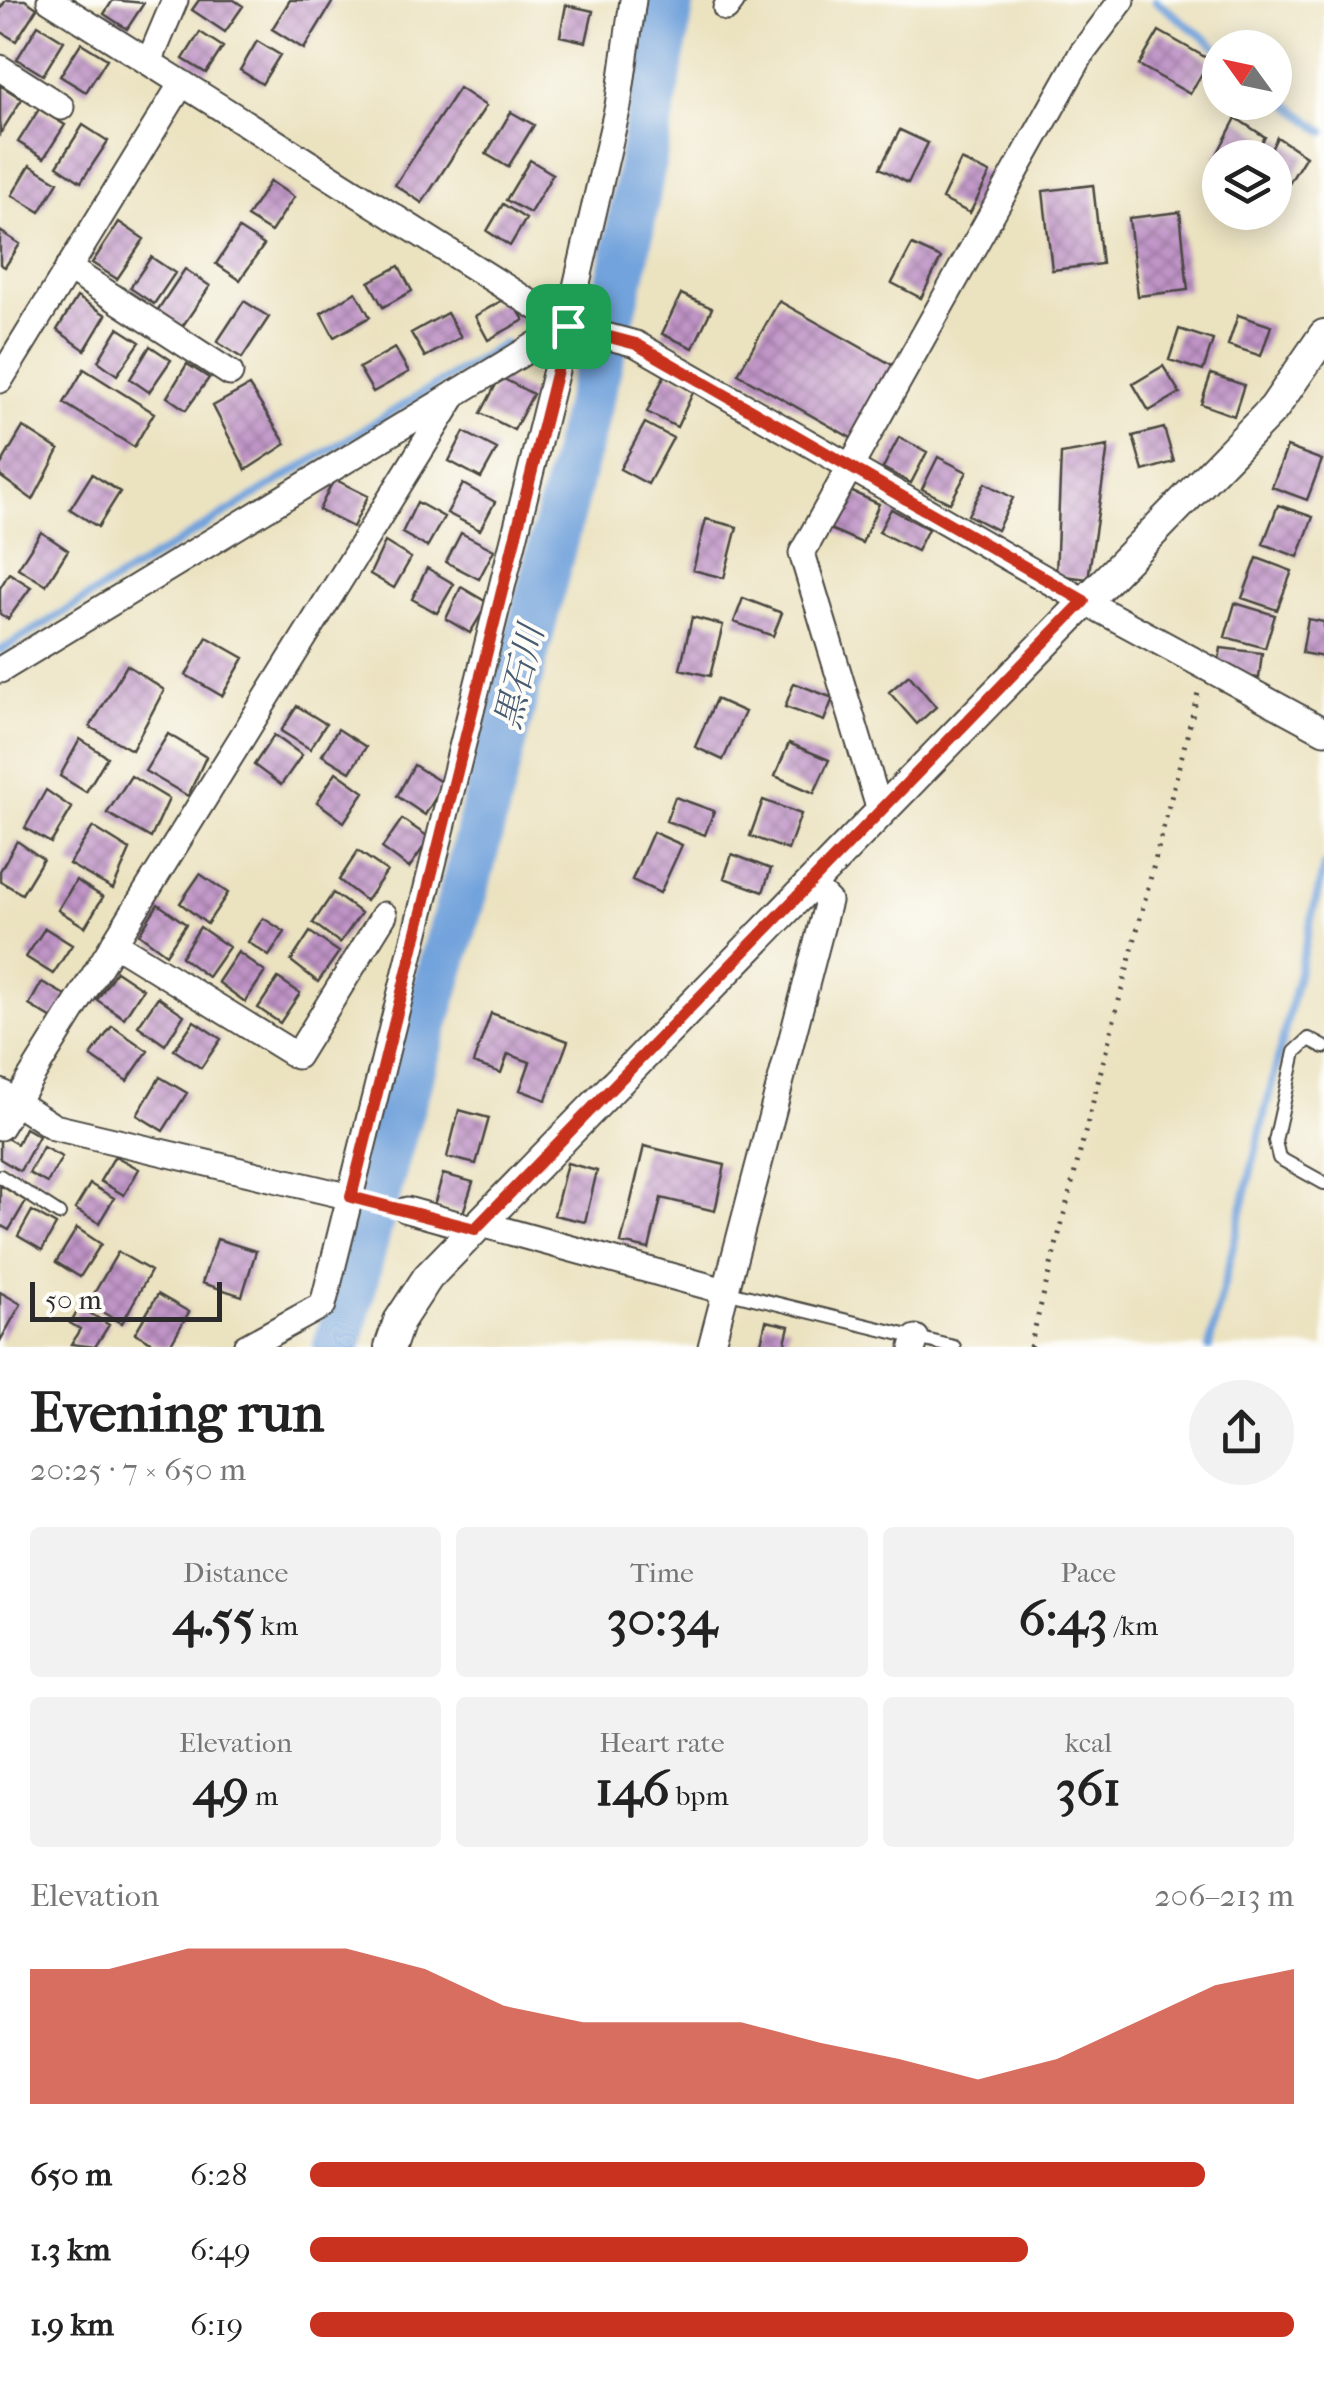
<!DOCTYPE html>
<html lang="en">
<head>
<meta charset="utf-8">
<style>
	body { margin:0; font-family:"IM FELL French Canon","Noto Serif JP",serif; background:#f2f2f2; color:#222; height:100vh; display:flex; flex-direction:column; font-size:38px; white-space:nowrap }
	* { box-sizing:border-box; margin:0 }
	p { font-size:32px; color:#767676 }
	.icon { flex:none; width:55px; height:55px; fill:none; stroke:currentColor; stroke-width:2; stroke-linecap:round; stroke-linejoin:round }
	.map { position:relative; height:1347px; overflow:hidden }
	.details { display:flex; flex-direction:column; background:#fff; flex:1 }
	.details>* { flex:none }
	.needle { width:65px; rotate:303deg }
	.fabs { position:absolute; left:1202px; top:30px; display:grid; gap:20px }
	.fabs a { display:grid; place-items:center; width:90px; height:90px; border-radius:50%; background:#fff; box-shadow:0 5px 25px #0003; font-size:50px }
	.scale { position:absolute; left:30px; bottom:25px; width:192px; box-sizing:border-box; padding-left:10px; border:5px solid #2b2b2b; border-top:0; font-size:28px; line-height:35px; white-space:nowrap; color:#2b2b2b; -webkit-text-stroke:8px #fdfcf7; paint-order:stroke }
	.pin { position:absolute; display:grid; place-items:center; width:85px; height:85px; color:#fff; margin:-42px; border-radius:20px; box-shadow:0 5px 15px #0006 }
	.round { display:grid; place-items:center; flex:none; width:105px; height:105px; border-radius:52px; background:#f2f2f2 }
	.headline { display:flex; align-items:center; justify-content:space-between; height:170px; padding:0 30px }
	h1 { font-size:55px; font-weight:800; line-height:75px }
	.figures { display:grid; grid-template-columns:repeat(3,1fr); gap:15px; height:170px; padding:10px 30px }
	.figures div { display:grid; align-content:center; border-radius:10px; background:#f2f2f2; text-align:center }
	.figures b { font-size:50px; font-weight:800 }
	.figures small { font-size:28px; font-weight:400 }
	.figures p { font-size:28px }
	.chart { height:280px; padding:20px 30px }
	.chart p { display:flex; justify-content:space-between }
	.chart svg { width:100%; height:180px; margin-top:10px; fill:#c8321e; opacity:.7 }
	ul { padding:0 30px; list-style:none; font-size:32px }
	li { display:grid; grid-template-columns:160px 120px 1fr; align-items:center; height:75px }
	li i { height:25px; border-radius:12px; background:#c8321e }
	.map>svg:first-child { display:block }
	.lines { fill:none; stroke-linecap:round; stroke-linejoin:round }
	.stream { stroke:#72a3dc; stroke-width:8 }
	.river { stroke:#72a3dc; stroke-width:48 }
	.building { fill:url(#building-cross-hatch) }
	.service-casing { stroke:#484641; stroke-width:16 }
	.minor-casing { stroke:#484641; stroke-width:29 }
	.tertiary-casing { stroke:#484641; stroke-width:34 }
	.path { stroke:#484641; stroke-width:5; stroke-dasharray:2.5 8; stroke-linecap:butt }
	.service { stroke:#fff; stroke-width:12 }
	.minor { stroke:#fff; stroke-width:25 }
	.tertiary { stroke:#fff; stroke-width:30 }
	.route-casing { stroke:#fff; stroke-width:20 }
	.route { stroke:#c8321e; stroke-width:12 }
	.labels { text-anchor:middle; stroke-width:8; stroke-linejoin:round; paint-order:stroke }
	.water-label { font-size:35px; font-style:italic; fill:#475b72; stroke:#fdfcf7 }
</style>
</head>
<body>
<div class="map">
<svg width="1324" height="1347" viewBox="0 0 1324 1347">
	<defs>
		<pattern id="building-cross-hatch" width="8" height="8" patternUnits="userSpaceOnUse" patternTransform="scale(2.5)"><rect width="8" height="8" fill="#c094c7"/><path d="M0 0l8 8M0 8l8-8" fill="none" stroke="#9c79a2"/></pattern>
	</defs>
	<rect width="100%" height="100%" fill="#fdfcf7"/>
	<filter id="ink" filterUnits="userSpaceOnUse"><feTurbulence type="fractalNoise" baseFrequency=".01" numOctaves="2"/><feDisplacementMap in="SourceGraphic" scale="20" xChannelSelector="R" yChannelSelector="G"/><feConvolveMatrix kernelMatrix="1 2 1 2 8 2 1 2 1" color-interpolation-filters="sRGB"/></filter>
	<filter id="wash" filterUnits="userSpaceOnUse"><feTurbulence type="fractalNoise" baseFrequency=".0048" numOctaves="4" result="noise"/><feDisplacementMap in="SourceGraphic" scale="40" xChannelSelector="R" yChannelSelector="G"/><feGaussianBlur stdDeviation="2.25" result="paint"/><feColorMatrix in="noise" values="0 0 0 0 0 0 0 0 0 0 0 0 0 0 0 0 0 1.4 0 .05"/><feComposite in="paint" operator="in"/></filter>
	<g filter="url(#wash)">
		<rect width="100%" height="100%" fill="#ebe2c0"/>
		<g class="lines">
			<path class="stream" d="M1155,0L1220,50
				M1275,94L1324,132
				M584,296L598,295L624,264
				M0,651L505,343
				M1209,1347L1324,866"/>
			<path class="river" d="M337,1347L387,1154L469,873L624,264L671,0"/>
		</g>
		<g id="blocks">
			<path class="building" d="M6,0H25L37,8L16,41L0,31V9Z
				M113,0L144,3L127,29L104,14Z
				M199,0H234L243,6L225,32L192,10Z
				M290,0H327L332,3L304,49L272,29Z
				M566,5L593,11L586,42L560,36Z
				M38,25L64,41L43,75L17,59Z
				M1159,31L1210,60L1190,94L1139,65Z
				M200,32L223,47L206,73L183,59Z
				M257,41L280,55L262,84L240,70Z
				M81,43L107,59L86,92L60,76Z
				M0,85L22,99L0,134Z
				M459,88L486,106L422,203L395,185Z
				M39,109L65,125L44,158L18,142Z
				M511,112L534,125L508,167L486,154Z
				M1236,118L1265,137L1252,158H1220V164L1214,160Z
				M83,125L108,141L81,182L57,166Z
				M900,130L928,143L908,183L880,168Z
				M1277,137L1306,156L1282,195L1275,191V158H1267Z
				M530,160L553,174L530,213L506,200Z
				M961,160L990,173L970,213L942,199Z
				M30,165L58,182L40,212L12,195Z
				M270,181L294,197L271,232L247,217Z
				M1093,185L1102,264L1052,270L1043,191Z
				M503,204L526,219L510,246L487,231Z
				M1180,212L1188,290L1138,296L1129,218Z
				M119,222L144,239L117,279L92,263Z
				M239,229L264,245L240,280L216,264Z
				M0,231L20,244L5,267L0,264Z
				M912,245L941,258L921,298L892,283Z
				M151,257L175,273L154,304L130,288Z
				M399,266L412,291L383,307L369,282Z
				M185,269L210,286L182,327L157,311Z
				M356,292L370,317L334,337L321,313Z
				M681,294L712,308L693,348L662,334Z
				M510,296L524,320L488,340L475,316Z
				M77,297L106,315L85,350L57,330Z
				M244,301L269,317L242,358L217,342Z
				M779,301L894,366L853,439L738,374Z
				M447,313L461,337L425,357L411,333Z
				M1238,315L1271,326L1261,356L1228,345Z
				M118,328L140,342L117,375L98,361Z
				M1179,329L1213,340L1203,371L1169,360Z
				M150,346L171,360L149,392L130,379Z
				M395,348L409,372L373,392L359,368Z
				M187,364L209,378L186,410L167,397Z
				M1163,366L1180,393L1149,411L1133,384Z
				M84,369L154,413L134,447L64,403Z
				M666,372L696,386L677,427L647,412Z
				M1211,374L1244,385L1234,416L1201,404Z
				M500,377L533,394L514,430L481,413Z
				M249,386L286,444L246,470L213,406Z
				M645,423L673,438L648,484L620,469Z
				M23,427L59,450L33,500L0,476V466Z
				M1164,428L1174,462L1143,471L1133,436Z
				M464,432L497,449L481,478L449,461Z
				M899,437L927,452L911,483L883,468Z
				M1108,446L1088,579L1056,575L1061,454Z
				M1287,447L1322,460L1307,500L1272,487Z
				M938,457L967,472L950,503L922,489Z
				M92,474L120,492L98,527L70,509Z
				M334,479L368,496L353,527L319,510Z
				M985,483L1013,498L997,530L968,515Z
				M463,484L495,502L480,530L447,513Z
				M848,490L879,504L862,543L830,529Z
				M417,502L444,517L427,547L402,533Z
				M1278,505L1313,517L1298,557L1263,544Z
				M891,509L928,529L917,551L879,532Z
				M706,519L737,527L724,578L693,570Z
				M41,532L68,550L46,585L18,568Z
				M461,533L494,550L479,579L446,562Z
				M385,542L411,558L394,588L370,574Z
				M1257,558L1292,571L1277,610L1242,598Z
				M427,568L454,584L437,613L412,599Z
				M9,573L31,587L8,619L0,614V588Z
				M461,587L488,603L470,633L446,619Z
				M743,598L782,613L773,636L734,622Z
				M1235,603L1275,615L1265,648L1225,637Z
				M692,617L723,625L710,676L680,669Z
				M1308,619L1324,622V657L1302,653Z
				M207,637L244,658L222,696L186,675Z
				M1221,648L1262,653L1259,678L1217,673Z
				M127,665L164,690L132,750L90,727Z
				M909,675L936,707L917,724L889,692Z
				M794,683L833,698L824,721L785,707Z
				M716,699L745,712L723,760L695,747Z
				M297,706L326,724L310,749L281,731Z
				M338,729L366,747L350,772L322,755Z
				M168,734L206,757L188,796L145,771Z
				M274,735L302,755L281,785L254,765Z
				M80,739L107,757L86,792L60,776Z
				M789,743L829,760L814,793L775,776Z
				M414,765L444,784L425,815L397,796Z
				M336,772L364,792L344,822L317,802Z
				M131,776L169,799L151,838L107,813Z
				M46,790L72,808L51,843L25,828Z
				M675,797L714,811L705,835L666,821Z
				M763,800L801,814L788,850L750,836Z
				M402,819L430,838L409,868L382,848Z
				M93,827L130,850L113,889L69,864Z
				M653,832L682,845L660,893L632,880Z
				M17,841L43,859L22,894L0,881V871Z
				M358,851L387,871L366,901L339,880Z
				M732,854L771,869L763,892L724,878Z
				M200,874L228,893L207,924L180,903Z
				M76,880L103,897L85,927L58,910Z
				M333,893L361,913L340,943L313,923Z
				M158,904L186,924L166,954L139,934Z
				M263,918L285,932L269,956L248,942Z
				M200,927L229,947L208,977L181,957Z
				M45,928L72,945L53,974L26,957Z
				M310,932L339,952L318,982L291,961Z
				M238,952L265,972L245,1002L218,982Z
				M116,971L143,989L124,1018L97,1000Z
				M278,978L300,993L280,1023L258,1008Z
				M42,982L70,998L56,1021L29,1005Z
				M158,997L184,1015L165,1045L138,1026Z
				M491,1013L568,1041L546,1100L520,1090L530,1062L508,1054L501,1073L473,1063Z
				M194,1021L221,1039L201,1068L174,1050Z
				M112,1026L148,1051L127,1081L91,1056Z
				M160,1077L187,1093L163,1131L137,1115Z
				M459,1110L489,1118L476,1164L447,1157Z
				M25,1128L39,1136L20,1171L0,1159V1141L3,1136L17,1144Z
				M644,1146L725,1165L715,1211L661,1198L649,1249L621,1243Z
				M43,1147L62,1157L47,1183L29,1173Z
				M115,1156L139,1169L124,1195L100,1181Z
				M567,1163L597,1171L585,1222L554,1215Z
				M443,1174L473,1182L463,1213L434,1205Z
				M90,1184L114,1198L99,1223L75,1209Z
				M0,1185L26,1201L9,1230L0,1225Z
				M32,1211L56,1225L42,1250L18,1236Z
				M77,1228L101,1244L80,1277L56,1262Z
				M217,1239L256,1251L242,1296L202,1283Z
				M118,1252L151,1271L122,1323L88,1304Z
				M0,1292L21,1304L0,1341Z
				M158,1294L189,1312L169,1347H160L135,1333Z
				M80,1307L109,1325L95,1347L71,1344L80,1329L70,1323Z
				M766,1321L789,1326L784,1347H760Z"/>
		</g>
	</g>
	<g filter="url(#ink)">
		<use href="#blocks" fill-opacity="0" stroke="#484641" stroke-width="2.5"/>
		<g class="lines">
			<g class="service-casing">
				<path id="service" d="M1324,1047L1309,1039L1295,1052L1275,1141L1279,1158L1324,1183
					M0,1176L59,1214
					M725,1291L954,1347"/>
			</g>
			<g class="minor-casing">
				<path id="minor" d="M50,0L567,326L636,344L1084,601L1324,731
					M726,8L732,0
					M149,62L175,0
					M0,68L61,107
					M68,268L230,373
					M0,380L182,83
					M0,670L567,326
					M880,811L802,553L1082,53L1122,0
					M114,943L297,1056L384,915
					M0,1092L54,1127L351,1197
					M0,1127L456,393
					M407,1210L475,1229
					M481,1224L725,1291
					M246,1347L323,1305L567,326L618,106L633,0
					M711,1347L828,901L810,883
					M913,1347L916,1338"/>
			</g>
			<g class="tertiary-casing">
				<path id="tertiary" d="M390,1347L399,1321L428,1277L1274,408L1324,335"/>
			</g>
			<path class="path" d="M1030,1347L1199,689"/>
			<use href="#service" class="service"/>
			<use href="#minor" class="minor"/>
			<use href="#tertiary" class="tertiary"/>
		</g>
	</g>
	<g class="lines" filter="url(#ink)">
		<g class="route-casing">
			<path id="route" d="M568,326L636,344L1084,601L475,1229L351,1197Z"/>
		</g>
		<use href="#route" class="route"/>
	</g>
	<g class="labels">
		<g class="water-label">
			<text transform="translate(519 677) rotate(-76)" y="12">黒石川</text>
		</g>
	</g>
</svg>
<div class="fabs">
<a><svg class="needle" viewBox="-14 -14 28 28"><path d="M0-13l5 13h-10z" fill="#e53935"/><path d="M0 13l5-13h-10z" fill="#767676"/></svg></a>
<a><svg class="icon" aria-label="layers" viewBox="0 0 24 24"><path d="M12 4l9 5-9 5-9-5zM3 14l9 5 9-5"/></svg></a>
</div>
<div class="scale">50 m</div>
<div class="pin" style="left:568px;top:326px;background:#1e9e55"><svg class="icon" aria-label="arrive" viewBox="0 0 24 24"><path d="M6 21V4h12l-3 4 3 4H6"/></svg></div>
</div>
<section class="details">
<div class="headline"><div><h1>Evening run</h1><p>20:25 · 7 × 650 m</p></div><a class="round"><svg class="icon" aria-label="share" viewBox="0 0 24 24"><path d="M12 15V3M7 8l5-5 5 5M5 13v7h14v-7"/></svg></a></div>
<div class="figures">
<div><p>Distance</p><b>4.55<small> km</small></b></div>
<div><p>Time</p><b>30:34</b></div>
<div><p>Pace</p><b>6:43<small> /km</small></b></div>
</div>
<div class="figures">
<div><p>Elevation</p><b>49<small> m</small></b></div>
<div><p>Heart rate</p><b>146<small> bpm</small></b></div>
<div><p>kcal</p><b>361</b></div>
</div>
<div class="chart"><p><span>Elevation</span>206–213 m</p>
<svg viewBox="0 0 160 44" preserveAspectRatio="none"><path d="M0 44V11L10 11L20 6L30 6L40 6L50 11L60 20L70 24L80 24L90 24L100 29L110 33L120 38L130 33L140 24L150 15L160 11V44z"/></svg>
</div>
<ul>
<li><b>650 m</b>6:28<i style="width:91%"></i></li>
<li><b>1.3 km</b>6:49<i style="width:73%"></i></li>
<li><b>1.9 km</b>6:19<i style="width:100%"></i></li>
</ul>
</section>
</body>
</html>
